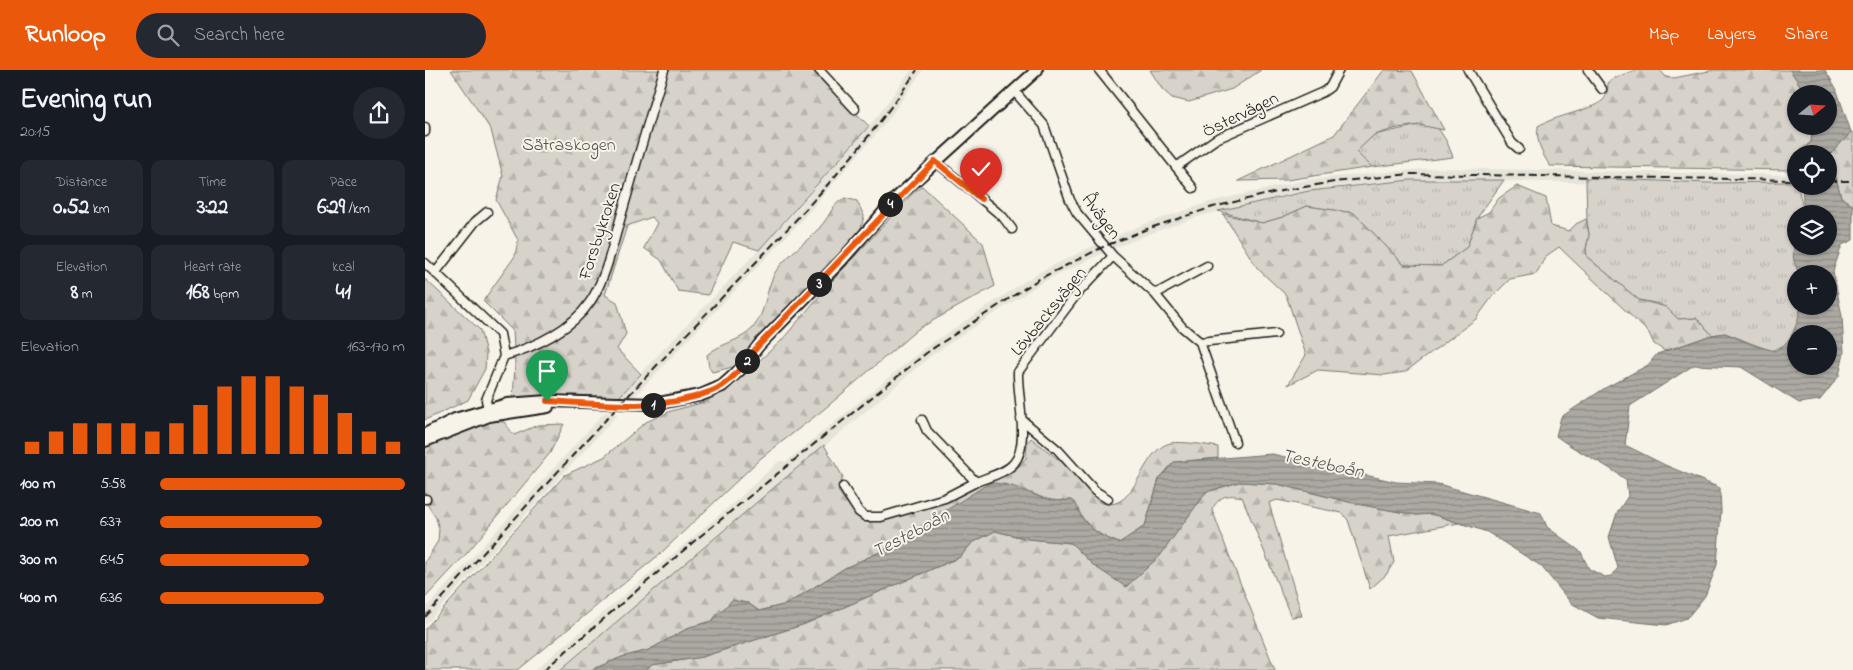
<!DOCTYPE html>
<html lang="en">
<head>
<meta charset="utf-8">
<style>
	body { margin:0; font-family:"Indie Flower",sans-serif; background:#242831; color:#f1f3f6; height:100vh; display:flex; flex-direction:column; font-size:19px; white-space:nowrap }
	* { box-sizing:border-box; margin:0 }
	p { font-size:16px; color:#9ea1a6 }
	.icon { flex:none; width:28px; height:28px; fill:none; stroke:currentColor; stroke-width:2; stroke-linecap:round; stroke-linejoin:round }
	.map { position:relative; flex:1; overflow:hidden }
	.side { display:flex; flex-direction:column; background:#171b24; width:425px }
	.side>* { flex:none }
	.needle { width:32px; rotate:72deg }
	.fabs { position:absolute; left:1362px; top:15px; display:grid; gap:10px }
	.fabs a { display:grid; place-items:center; width:50px; height:50px; border-radius:50%; background:#171b24; box-shadow:0 1px 4px #0004; font-size:25px }
	.pin { position:absolute; display:grid; place-items:center; width:42px; height:42px; color:#fff; margin:-51px -21px; border-radius:50% 50% 50% 0; rotate:-45deg; box-shadow:0 0 5px #0007 }
	.pin .icon { rotate:45deg }
	.km { position:absolute; width:25px; height:25px; margin:-12px; border-radius:50%; background:#222; color:#fff; font-size:14px; line-height:25px; text-align:center }
	.round { display:grid; place-items:center; flex:none; width:52px; height:52px; border-radius:26px; background:#242831 }
	.head { display:flex; align-items:center; justify-content:space-between; height:85px; padding:0 20px }
	h1 { font-size:28px; font-weight:700; line-height:38px }
	.metrics { display:grid; grid-template-columns:repeat(3,1fr); gap:8px; height:85px; padding:5px 20px }
	.metrics div { display:grid; align-content:center; border-radius:10px; background:#242831; text-align:center }
	.metrics b { font-size:21px; font-weight:700 }
	.metrics small { font-size:14px; font-weight:400 }
	.metrics p { font-size:14px }
	.chart { height:140px; padding:10px 20px }
	.chart p { display:flex; justify-content:space-between }
	.chart svg { width:100%; height:90px; margin-top:5px; stroke:#ea580c; stroke-width:6 }
	ul { padding:0 20px; list-style:none; font-size:16px }
	li { display:grid; grid-template-columns:80px 60px 1fr; align-items:center; height:38px }
	li i { height:12px; border-radius:6px; background:#ea580c }
	header { display:flex; align-items:center; gap:30px; box-sizing:border-box; height:70px; padding:0 25px; background:#ea580c; color:#fff }
	header strong { font-size:24px }
	nav { display:flex; gap:28px; margin-inline-start:auto; font-size:18px }
	.search { width:350px; height:45px; background:#242831; display:flex; align-items:center; gap:12px; box-sizing:border-box; padding:0 18px; border-radius:28px; color:#9ea1a6; font-size:19px }
	main { display:flex; flex:1; min-height:0 }
	.map>svg:first-child { display:block }
	.built { fill:#e6e3d9 }
	.grass { fill:url(#grass-tufts); stroke:#7a7874 }
	.forest { fill:url(#forest-firs); stroke:#7a7874 }
	.water { fill:url(#water-rules); stroke:#72716c; fill-rule:evenodd }
	.lines { fill:none; stroke-linecap:round; stroke-linejoin:round }
	.minor-casing { stroke:#1c1c1c; stroke-width:11 }
	.tertiary-casing { stroke:#1c1c1c; stroke-width:14 }
	.minor { stroke:#f7f3e8; stroke-width:8 }
	.tertiary { stroke:#f7f3e8; stroke-width:10 }
	.rail { stroke:#1c1c1c; stroke-width:2; stroke-dasharray:8 4; stroke-linecap:butt }
	.route-casing { stroke:#fff; stroke-width:10 }
	.route { stroke:#ea580c; stroke-width:6 }
	.labels { text-anchor:middle; stroke-width:4; stroke-linejoin:round; paint-order:stroke }
	.street-label { font-size:18px; fill:#1c1c1c; stroke:#f7f3e8 }
	.park-label { font-size:18px; fill:#545351; stroke:#f7f3e8 }
	.water-label { font-size:19px; font-style:italic; fill:#565452; stroke:#f7f3e8 }
</style>
</head>
<body>
<header>
<strong>Runloop</strong>
<div class="search"><svg class="icon" aria-label="search" viewBox="0 0 24 24"><circle cx="10" cy="10" r="6"/><path d="M15 15l6 6"/></svg>Search here</div>
<nav><a>Map</a><a>Layers</a><a>Share</a></nav>
</header>
<main>
<section class="side">
<div class="head"><div><h1>Evening run</h1><p>20:15</p></div><a class="round"><svg class="icon" aria-label="share" viewBox="0 0 24 24"><path d="M12 15V3M7 8l5-5 5 5M5 13v7h14v-7"/></svg></a></div>
<div class="metrics">
<div><p>Distance</p><b>0.52<small> km</small></b></div>
<div><p>Time</p><b>3:22</b></div>
<div><p>Pace</p><b>6:29<small> /km</small></b></div>
</div>
<div class="metrics">
<div><p>Elevation</p><b>8<small> m</small></b></div>
<div><p>Heart rate</p><b>168<small> bpm</small></b></div>
<div><p>kcal</p><b>41</b></div>
</div>
<div class="chart"><p><span>Elevation</span>163–170 m</p>
<svg viewBox="0 0 160 44" preserveAspectRatio="none"><path d="M5 44V38M15 44V33M25 44V29M35 44V29M45 44V29M55 44V33M65 44V29M75 44V20M85 44V11M95 44V6M105 44V6M115 44V11M125 44V15M135 44V24M145 44V33M155 44V38"/></svg>
</div>
<ul>
<li><b>100 m</b>5:58<i style="width:100%"></i></li>
<li><b>200 m</b>6:37<i style="width:66%"></i></li>
<li><b>300 m</b>6:45<i style="width:61%"></i></li>
<li><b>400 m</b>6:36<i style="width:67%"></i></li>
</ul>
</section>
<div class="map">
<svg width="1428" height="600" viewBox="0 0 1428 600">
	<defs>
		<pattern id="grass-tufts" width="24" height="20" patternUnits="userSpaceOnUse" patternTransform="scale(1.25)"><rect width="24" height="20" fill="#d7d3cb"/><path d="M3 7l-1-3M5 7V3M7 7l1-3M15 17l-1-3M17 17v-4M19 17l1-3" fill="none" stroke="#b8b5ae"/></pattern>
		<pattern id="forest-firs" width="22" height="20" patternUnits="userSpaceOnUse" patternTransform="scale(1.25)"><rect width="22" height="20" fill="#d7d3cb"/><path d="M5 1l3.5 6h-7zM16 11l3.5 6h-7z" fill="#b8b5ae"/></pattern>
		<pattern id="water-rules" width="6" height="5" patternUnits="userSpaceOnUse" patternTransform="scale(1.25)"><rect width="6" height="5" fill="#aca9a2"/><path d="M0 2.5h6" fill="none" stroke="#8b8983"/></pattern>
	</defs>
	<rect width="100%" height="100%" fill="#f7f3e8"/>
	<filter id="ink" filterUnits="userSpaceOnUse"><feTurbulence type="fractalNoise" baseFrequency=".02" numOctaves="2"/><feDisplacementMap in="SourceGraphic" scale="10" xChannelSelector="R" yChannelSelector="G"/><feConvolveMatrix kernelMatrix="1 2 1 2 8 2 1 2 1" color-interpolation-filters="sRGB"/></filter>
	<g filter="url(#ink)">
		<path class="built" d="M486,0H498L462,51L375,152L204,332L190,330L367,145L454,44Z
			M1012,98L1371,105V115L985,110L909,117L857,126L775,146L724,164L682,181L616,213L507,285L135,600H110L312,430L354,391H362L501,277L611,204L678,171L720,154L788,131L882,110L948,103Z
			M180,342L193,344L0,555V539Z"/>
		<path class="grass" d="M994,55L1013,58L1022,72L1028,87L947,97L930,82L949,65Z
			M1161,108L1283,113L1367,112L1373,117L1379,143L1371,144C1371,162 1365,187 1375,204H1371V236H1376L1374,251L1362,274L1346,281L1300,263L1287,265L1272,248L1253,249L1235,234L1214,230L1162,187L1161,179L1164,164L1162,152Z
			M985,110H1079L1052,148L1042,177L1016,196L979,195L929,143L882,136L858,147L837,153L793,141L884,121Z"/>
		<path class="forest" d="M26,0H387L444,56L334,180L308,172L283,225L253,221L236,190L219,178L232,153L227,147L202,156L180,225L192,232L201,264L192,279L216,304L193,328L148,325L88,330L90,294L88,261L58,231L90,186L93,170L71,130L78,106L66,60Z
			M725,0H836L807,19L764,32L747,28L737,19Z
			M959,0L987,1L1019,60L994,55L972,58L949,65L931,82L947,97L862,110L813,111L909,65Z
			M1212,0H1235L1241,7L1249,8L1289,0H1365L1381,24H1371V56H1388L1386,72L1371,84L1366,100L1125,96C1116,82 1111,72 1113,56C1130,46 1166,40 1177,31C1182,27 1183,19 1183,13L1191,7Z
			M1426,62L1428,63V136L1416,127L1405,85Z
			M497,116L558,173L570,216L493,259L398,340L336,388L235,484L93,600H0V559L140,405L179,387L221,352L246,341L280,332L303,319L356,271L408,210L487,124Z
			M1092,116L1121,128L1126,156L1144,161L1151,154L1161,149L1164,164L1161,179L1162,187L1214,230L1241,237L1253,249L1272,248L1287,265L1240,281L1229,274L1224,263L1134,177L1121,186L1111,204L1085,209L1067,227L1051,249L980,302L959,305L893,300L863,315L881,285L861,225L833,199L798,144L837,153L858,147L882,136L929,143L979,195L1016,196L1042,177L1052,148L1064,142L1074,128Z
			M420,128L432,131L439,146L435,162L308,297L287,302L284,297L282,285C295,273 315,272 328,258C342,241 340,219 351,201C364,182 387,169 400,151C407,141 408,134 420,128Z
			M0,209L55,260L61,283L60,299L43,330L0,350Z
			M66,351L79,352L89,365L113,355L139,354L125,383L42,483L0,528V492L13,471L14,459L11,448L0,431V375Z
			M606,368L638,393L674,432C713,446 714,379 746,373C757,371 782,375 793,377V388L749,392L734,409L720,456L694,473C678,467 667,461 657,447C653,440 652,435 646,430L624,431L607,423L504,451L459,480L420,498L362,534L334,541L323,533L295,540L287,551L265,557L224,580L197,587L166,600H135L399,375L418,407L413,421L431,445L442,452L459,450L569,408L589,402L601,388L602,373Z
			M814,412L852,414L932,434L991,445L1007,444L1034,453L964,466L969,492L961,505L945,519L923,450L917,443L852,430L844,433L877,546L866,547L817,427C802,424 796,425 787,439L802,480L850,600H221L227,595L277,587L380,554L535,487L547,473L570,461L603,469L646,473L669,496L773,434L781,422Z"/>
		<path class="water" d="M1365,0H1400L1411,18L1426,62L1405,85L1416,127L1428,136V170L1417,175L1408,201L1417,246L1419,283L1414,306L1395,330L1374,333L1316,297L1269,295L1205,336L1200,375L1240,395L1295,418L1296,441L1292,495L1280,526L1262,548L1241,555L1173,548L1146,533L1116,496L1062,462L1007,444L991,445L932,434L852,414L814,412L781,422L735,486L701,517L669,496L646,473L603,469L570,461L547,473L535,487L380,554L277,587L227,595L221,600H166L197,587L224,580L265,557L287,551L307,530L323,533L334,541L362,534L420,498L459,480L564,413C598,412 612,435 646,430C653,434 652,439 656,446C666,461 678,467 694,473L720,456L734,409L749,392L847,384L971,412L1013,414L1116,443L1122,457L1156,482L1164,499L1180,507L1186,506L1193,498L1184,467L1192,443L1203,426L1201,410C1179,392 1153,383 1131,366L1136,347L1180,318L1223,295L1232,284L1287,265L1300,263L1328,275L1350,281C1368,272 1372,254 1376,236H1404V204H1375C1368,193 1366,184 1371,172V176H1404V144H1379L1377,116H1404V84H1373L1386,72L1388,56H1404V24H1381ZM1371,264H1404V296H1371Z"/>
		<g class="lines">
			<g class="minor-casing">
				<path id="minor" d="M394,0L430,39
					M674,0L768,118
					M1043,0L1087,73L1094,79
					M1163,0L1177,19
					M590,22L619,55L645,130L652,143L688,186L730,224L757,257L775,272L810,372
					M0,57V62
					M510,91L578,147L587,159
					M751,97L791,69L898,22L905,17L914,0
					M0,193L75,264L79,286L61,330L64,344
					M11,202L50,152L62,142
					M730,224L782,196
					M775,272L851,264
					M79,286C110,277 147,259 165,232C181,208 187,177 195,150C209,100 224,50 239,0
					M596,349L633,380L670,421L683,429
					M497,350L502,361L551,412C563,407 581,403 589,393C605,375 592,325 593,302L651,225L688,186
					M418,417L434,442L441,447H456L520,428L551,412
					M0,429H1"/>
			</g>
			<g class="tertiary-casing">
				<path id="tertiary" d="M0,364L30,349L82,334L122,331L229,334L276,325L297,316L317,298L334,275L417,190L470,129L612,0
					M0,371L64,346L123,337"/>
			</g>
			<use href="#minor" class="minor"/>
			<use href="#tertiary" class="tertiary"/>
			<path class="rail" d="M1404,111H1428
				M0,547C85,454 169,361 256,270C338,184 426,99 492,0
				M119,600L273,468L504,281L614,209L680,176L722,159L788,137L856,121L909,112L985,104L1371,110"/>
		</g>
	</g>
	<g class="lines" filter="url(#ink)">
		<g class="route-casing">
			<path id="route" d="M122,331C177,334 235,342 287,321C310,312 319,291 335,274C394,213 451,151 510,91L556,129"/>
		</g>
		<use href="#route" class="route"/>
	</g>
	<g class="labels">
		<g class="street-label">
			<text transform="translate(815 44) rotate(-26)" y="6">Östervägen</text>
			<text transform="translate(677 146) rotate(53)" y="6">Åvägen</text>
			<text transform="translate(174 161) rotate(-72)" y="6">Forsbykroken</text>
			<text transform="translate(623 241) rotate(-51)" y="6">Lövbacksvägen</text>
		</g>
		<g class="park-label">
			<text x="144" y="80">Sätraskogen</text>
		</g>
		<g class="water-label">
			<text transform="translate(898 392) rotate(12)" y="7">Testeboån</text>
			<text transform="translate(485 462) rotate(-28)" y="7">Testeboån</text>
		</g>
	</g>
</svg>
<div class="fabs">
<a><svg class="needle" viewBox="-14 -14 28 28"><path d="M0-13l5 13h-10z" fill="#e53935"/><path d="M0 13l5-13h-10z" fill="#9ea1a6"/></svg></a>
<a><svg class="icon" aria-label="locate" viewBox="0 0 24 24"><circle cx="12" cy="12" r="6"/><path d="M12 2v4M12 18v4M2 12h4M18 12h4"/></svg></a>
<a><svg class="icon" aria-label="layers" viewBox="0 0 24 24"><path d="M12 4l9 5-9 5-9-5zM3 14l9 5 9-5"/></svg></a>
<a>+</a>
<a>−</a>
</div>
<div class="pin" style="left:122px;top:331px;background:#1e9e55"><svg class="icon" aria-label="arrive" viewBox="0 0 24 24"><path d="M6 21V4h12l-3 4 3 4H6"/></svg></div>
<div class="pin" style="left:556px;top:129px;background:#d93025"><svg class="icon" aria-label="check" viewBox="0 0 24 24"><path d="M5 12l5 5 9-10"/></svg></div>
<b class="km" style="left:228px;top:335px">1</b>
<b class="km" style="left:322px;top:291px">2</b>
<b class="km" style="left:394px;top:214px">3</b>
<b class="km" style="left:465px;top:134px">4</b>
</div>
</main>
</body>
</html>
